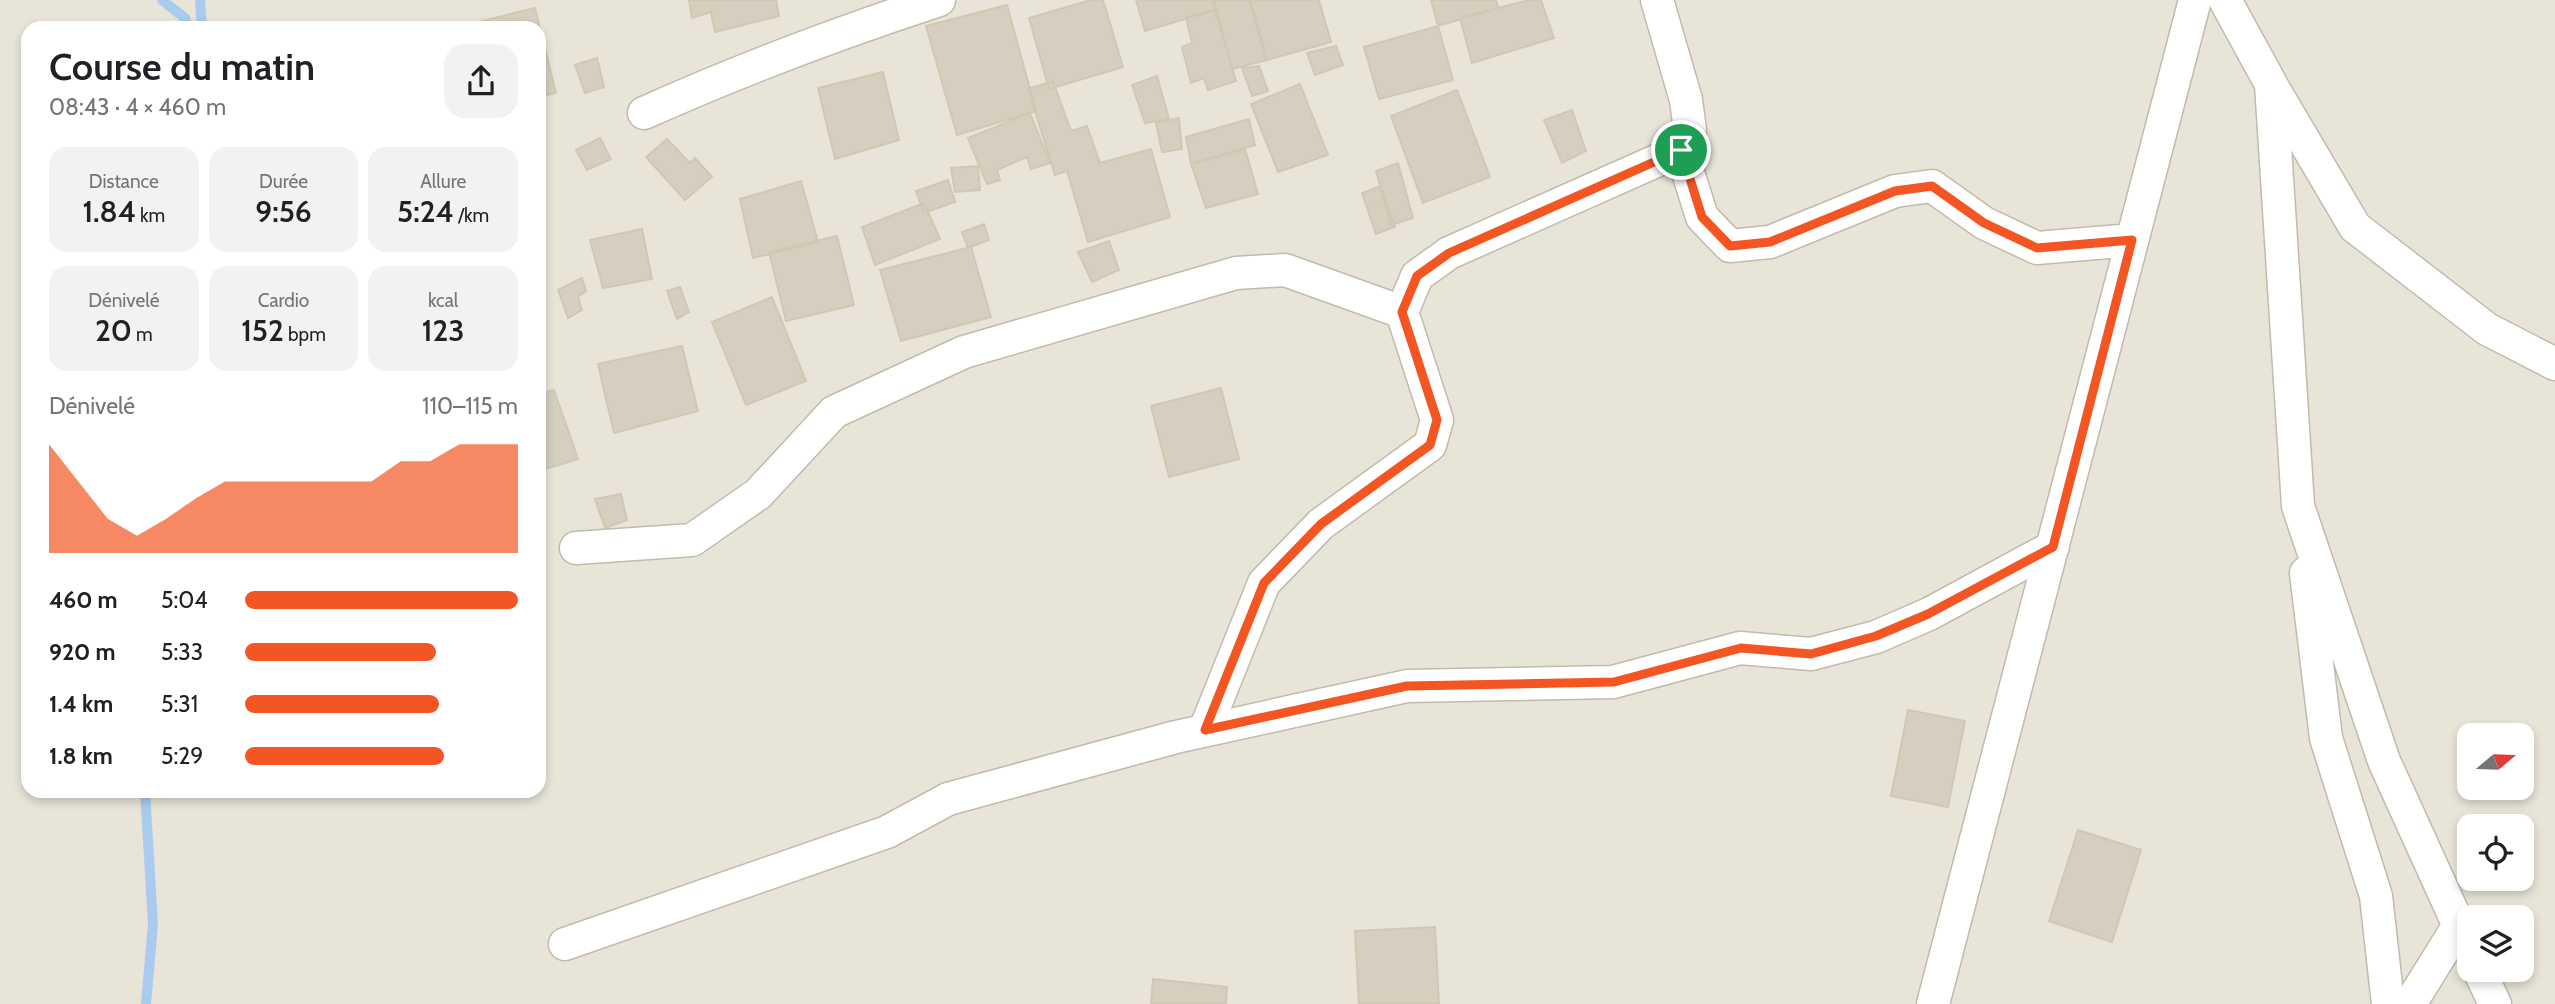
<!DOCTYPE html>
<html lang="fr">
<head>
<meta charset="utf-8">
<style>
	body { margin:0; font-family:Cabin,sans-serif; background:#f2f2f2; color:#202124; height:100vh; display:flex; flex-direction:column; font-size:26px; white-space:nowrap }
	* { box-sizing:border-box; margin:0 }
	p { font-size:23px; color:#757577 }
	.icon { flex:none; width:38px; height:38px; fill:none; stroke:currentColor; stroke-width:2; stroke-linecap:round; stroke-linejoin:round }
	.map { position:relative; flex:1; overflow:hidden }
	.panel { position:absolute; left:21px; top:21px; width:525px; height:777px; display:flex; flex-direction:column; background:#fff; border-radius:21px; box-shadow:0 4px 10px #0003 }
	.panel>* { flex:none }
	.needle { width:46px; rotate:71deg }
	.tools { position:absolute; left:2457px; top:723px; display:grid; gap:14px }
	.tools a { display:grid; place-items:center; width:77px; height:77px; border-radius:14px; background:#fff; box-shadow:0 4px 10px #0003; font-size:35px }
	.pin { position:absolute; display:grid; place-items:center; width:60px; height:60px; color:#fff; margin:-30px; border:4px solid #fff; border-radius:50%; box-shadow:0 2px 7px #0007 }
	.round { display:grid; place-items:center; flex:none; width:74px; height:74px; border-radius:21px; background:#f2f2f2 }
	.overview { display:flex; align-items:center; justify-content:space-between; height:119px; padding:0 28px }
	h1 { font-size:38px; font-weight:600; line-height:52px }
	.metrics { display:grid; grid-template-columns:repeat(3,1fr); gap:10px; height:119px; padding:7px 28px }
	.metrics div { display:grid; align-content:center; border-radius:18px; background:#f2f2f2; text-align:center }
	.metrics b { font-size:30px; font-weight:600 }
	.metrics small { font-size:19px; font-weight:400 }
	.metrics p { font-size:19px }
	.chart { height:196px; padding:14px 28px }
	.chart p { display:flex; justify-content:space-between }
	.chart svg { width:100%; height:126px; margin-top:7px; fill:#f35622; opacity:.7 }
	ul { padding:0 28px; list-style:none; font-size:23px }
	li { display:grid; grid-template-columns:112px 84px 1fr; align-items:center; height:52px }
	li i { height:18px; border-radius:9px; background:#f35622 }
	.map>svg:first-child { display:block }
	.residential { fill:#e8e5d8; fill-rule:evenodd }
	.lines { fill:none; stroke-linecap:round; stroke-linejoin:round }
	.stream { stroke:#a8cbee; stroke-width:10 }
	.building { fill:#d6cfbf; stroke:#d0c8b3; stroke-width:2 }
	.street-casing { stroke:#c0bbac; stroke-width:35 }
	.street { stroke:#fff; stroke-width:32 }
	.route-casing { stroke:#fff; stroke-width:14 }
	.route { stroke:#f35622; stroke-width:9 }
</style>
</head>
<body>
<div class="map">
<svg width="2555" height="1004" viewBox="0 0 2555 1004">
	<rect width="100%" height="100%" fill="#f4f2ea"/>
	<path class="residential" d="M0,0H2555V1004H0ZM28,28H539V791H28ZM2469,735H2522V788H2469ZM2469,826H2522V878H2469ZM2469,917H2522V970H2469Z"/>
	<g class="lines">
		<path class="stream" d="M162,0L185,18L189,28
			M200,0L202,28
			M145,791L153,924L146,1004"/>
	</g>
	<path class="building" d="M689,0H776L779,16L715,32L711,12L692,18Z
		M1091,0H1103L1123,67L1049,89L1029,18Z
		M1136,0H1212L1215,10L1145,31Z
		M1214,0H1249L1267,60L1232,69Z
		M1250,0H1319L1331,42L1267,60Z
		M1431,0H1496L1498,8L1438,26Z
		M1529,0H1541L1554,38L1472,63L1460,18Z
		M1007,5L1036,111L957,135L926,26Z
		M535,8L556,93L539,97V28H466V25Z
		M1215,10L1236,81L1208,90L1204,78L1191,83L1182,47L1192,43L1186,17Z
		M1438,26L1453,80L1379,99L1364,47Z
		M1336,46L1343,65L1315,75L1307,53Z
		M597,58L604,87L585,93L575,65Z
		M1259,66L1268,91L1252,96L1242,68Z
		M883,72L899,140L835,159L818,88Z
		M1157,76L1169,119L1145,123L1132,85Z
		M1053,81L1071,131L1087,126L1100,163L1151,149L1170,217L1088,242L1067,171L1055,175L1028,89Z
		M1300,84L1328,155L1278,172L1251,104Z
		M1457,90L1490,177L1423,203L1391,116Z
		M1572,110L1586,151L1562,163L1544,120Z
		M1030,113L1050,163L1031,169L1027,157L997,170L1000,180L987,184L968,138Z
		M1179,118L1182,149L1162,152L1156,123Z
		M1249,119L1255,145L1191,164L1186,137Z
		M600,138L611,159L587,170L576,150Z
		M667,139L690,163L695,158L712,177L685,200L646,157Z
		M1245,149L1258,194L1206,208L1191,164Z
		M1398,163L1413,218L1391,225L1376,171Z
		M978,166L980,190L955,192L951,168Z
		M948,180L955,202L924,213L916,191Z
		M801,181L818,242L753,258L740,199Z
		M1381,186L1395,227L1376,234L1362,193Z
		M924,203L940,239L875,265L862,227Z
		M984,224L989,240L968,248L962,232Z
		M642,229L652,279L603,288L590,240Z
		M837,236L854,305L786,321L769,252Z
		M1109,241L1119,270L1092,282L1078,252Z
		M971,247L991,317L901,341L880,270Z
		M582,278L586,291L578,297L582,310L568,318L558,290Z
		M680,287L689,312L677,319L667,291Z
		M772,297L806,381L746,405L712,322Z
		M682,346L698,411L614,433L598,364Z
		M1221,388L1239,459L1169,477L1151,406Z
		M554,390L578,459L539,471V394Z
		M621,494L627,520L605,528L595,499Z
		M1908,710L1965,721L1948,807L1891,796Z
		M2078,830L2141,850L2112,942L2049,921Z
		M1435,927L1439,1004H1359L1355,931Z
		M1153,979L1227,987L1226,1004H1151Z"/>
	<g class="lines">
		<g class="street-casing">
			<path id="street" d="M2225,0L2271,84L2298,506L2384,761L2469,948
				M2273,88L2355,227L2487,329L2555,364
				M644,113C740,70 838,33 939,0
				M1681,150L1702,217L1730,246L1770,242L1895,191L1932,186L1984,223L2037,248L2132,240
				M576,548L692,540L758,494L834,412L964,352L1236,273L1285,270L1402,312
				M2306,573L2326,738L2376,896L2388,1004
				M1205,730L1264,583L1321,524L1430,445L1437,420L1402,312L1417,276L1449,253L1681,150L1690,130L1686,100L1657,0
				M565,944L887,832L948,799L1176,737L1407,686L1613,682L1740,648L1811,654L1876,637L1929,614L2053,547
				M2479,970L2495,1004
				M1933,1004L2195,0
				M2410,1004L2459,925"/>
		</g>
		<use href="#street" class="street"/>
	</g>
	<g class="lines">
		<g class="route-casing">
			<path id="route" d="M1681,150L1702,217L1730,246L1770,242L1895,191L1932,186L1984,223L2037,248L2132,240L2053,547L1928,614L1876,636L1811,654L1741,648L1614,682L1407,686L1205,730L1264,583L1321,524L1430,445L1437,420L1402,312L1417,276L1449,253Z"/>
		</g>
		<use href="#route" class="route"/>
	</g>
</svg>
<div class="tools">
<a><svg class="needle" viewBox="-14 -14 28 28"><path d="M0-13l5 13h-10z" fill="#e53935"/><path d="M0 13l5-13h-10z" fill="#757577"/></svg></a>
<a><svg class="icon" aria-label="locate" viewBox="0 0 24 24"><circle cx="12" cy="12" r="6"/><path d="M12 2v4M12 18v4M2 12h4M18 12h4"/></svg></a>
<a><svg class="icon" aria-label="layers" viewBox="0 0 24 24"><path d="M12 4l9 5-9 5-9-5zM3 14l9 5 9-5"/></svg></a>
</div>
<div class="pin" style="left:1681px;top:150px;background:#1e9e55"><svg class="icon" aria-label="arrive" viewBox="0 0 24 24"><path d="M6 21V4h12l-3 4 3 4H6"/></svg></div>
<section class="panel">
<div class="overview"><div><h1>Course du matin</h1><p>08:43 · 4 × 460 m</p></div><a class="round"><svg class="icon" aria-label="share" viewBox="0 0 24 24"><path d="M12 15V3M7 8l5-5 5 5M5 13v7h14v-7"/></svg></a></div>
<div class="metrics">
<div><p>Distance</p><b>1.84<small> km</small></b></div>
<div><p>Durée</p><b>9:56</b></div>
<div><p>Allure</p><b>5:24<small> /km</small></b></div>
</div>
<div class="metrics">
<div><p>Dénivelé</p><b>20<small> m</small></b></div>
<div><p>Cardio</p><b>152<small> bpm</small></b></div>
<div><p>kcal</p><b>123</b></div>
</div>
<div class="chart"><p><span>Dénivelé</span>110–115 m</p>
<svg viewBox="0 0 160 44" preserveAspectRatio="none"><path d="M0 44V6L10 19L20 32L30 38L40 32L50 25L60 19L70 19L80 19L90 19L100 19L110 19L120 12L130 12L140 6L150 6L160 6V44z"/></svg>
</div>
<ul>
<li><b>460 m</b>5:04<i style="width:100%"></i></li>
<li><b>920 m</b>5:33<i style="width:70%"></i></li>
<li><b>1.4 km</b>5:31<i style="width:71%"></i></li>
<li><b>1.8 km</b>5:29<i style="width:73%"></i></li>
</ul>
</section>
</div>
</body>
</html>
